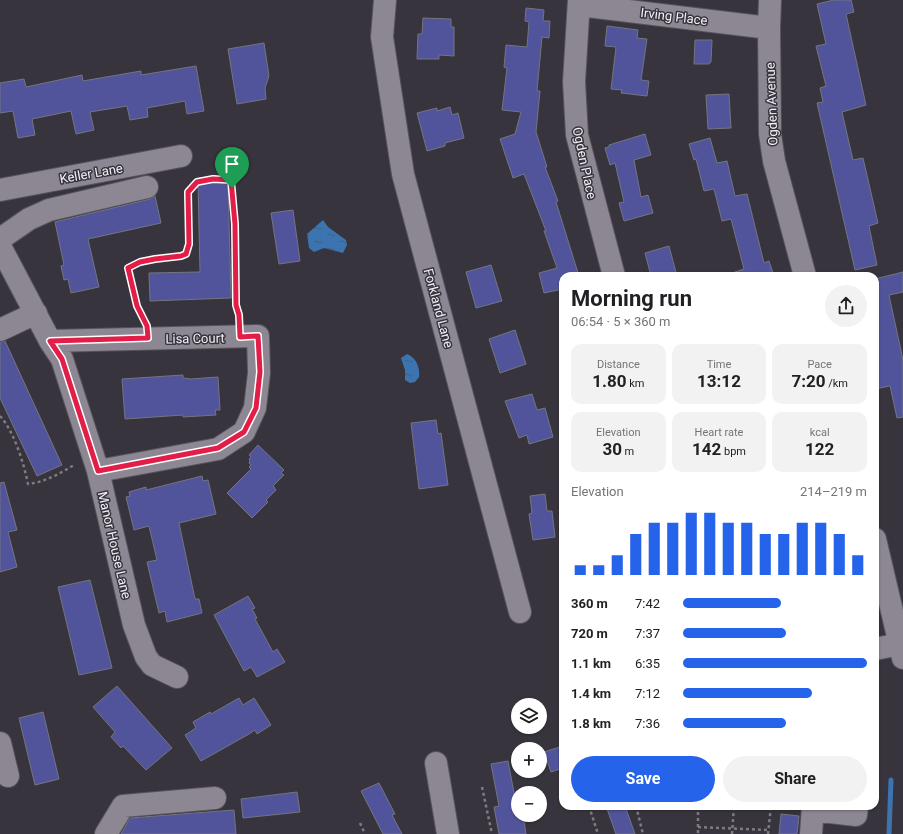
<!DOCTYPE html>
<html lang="en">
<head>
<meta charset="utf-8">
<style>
	body { margin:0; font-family:Roboto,sans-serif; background:#f2f2f2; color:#202124; height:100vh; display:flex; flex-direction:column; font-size:15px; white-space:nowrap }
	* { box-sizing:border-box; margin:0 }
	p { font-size:13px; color:#757577 }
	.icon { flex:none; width:22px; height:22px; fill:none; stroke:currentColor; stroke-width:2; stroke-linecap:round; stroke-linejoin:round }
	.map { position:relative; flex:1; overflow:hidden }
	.sheet { position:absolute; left:559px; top:272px; width:320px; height:538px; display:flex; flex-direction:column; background:#fff; border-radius:12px; box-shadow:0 1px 3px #0004 }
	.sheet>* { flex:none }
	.controls { position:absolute; left:511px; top:698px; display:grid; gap:8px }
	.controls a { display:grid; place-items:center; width:36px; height:36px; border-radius:50%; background:#fff; box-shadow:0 1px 3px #0004; font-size:20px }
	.pin { position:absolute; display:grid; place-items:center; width:34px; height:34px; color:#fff; margin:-41px -17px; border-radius:50% 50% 50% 0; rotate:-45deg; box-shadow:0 0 4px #0007 }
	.pin .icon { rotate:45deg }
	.round { display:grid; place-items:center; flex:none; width:42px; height:42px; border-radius:21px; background:#f2f2f2 }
	.headline { display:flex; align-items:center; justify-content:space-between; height:68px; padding:0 12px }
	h1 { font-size:22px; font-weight:700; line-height:30px }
	.figures { display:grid; grid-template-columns:repeat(3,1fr); gap:6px; height:68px; padding:4px 12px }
	.figures div { display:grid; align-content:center; border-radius:10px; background:#f2f2f2; text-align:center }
	.figures b { font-size:17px; font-weight:700 }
	.figures small { font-size:11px; font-weight:400 }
	.figures p { font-size:11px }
	.chart { height:112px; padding:8px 12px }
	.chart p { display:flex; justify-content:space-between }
	.chart svg { width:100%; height:72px; margin-top:4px; stroke:#2563eb; stroke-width:6 }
	.cta { display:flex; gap:8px; margin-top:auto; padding:8px 12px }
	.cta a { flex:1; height:46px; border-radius:24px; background:#2563eb; color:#fff; font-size:16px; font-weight:700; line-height:46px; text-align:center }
	.cta a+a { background:#f2f2f2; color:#202124 }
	ul { padding:0 12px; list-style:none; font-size:13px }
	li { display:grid; grid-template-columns:64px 48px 1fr; align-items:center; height:30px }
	li i { height:10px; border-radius:5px; background:#2563eb }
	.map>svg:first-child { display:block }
	.water { fill:url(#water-ripples) }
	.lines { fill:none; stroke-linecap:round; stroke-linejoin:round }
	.stream { stroke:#3b74b0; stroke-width:5 }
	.building { fill:#51549a; stroke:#737580 }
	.minor-casing { stroke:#57535b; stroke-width:24 }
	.path { stroke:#7e7b83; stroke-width:2.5; stroke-dasharray:3 3; stroke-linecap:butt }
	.minor { stroke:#8c8792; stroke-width:22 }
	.route-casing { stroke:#fff; stroke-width:8 }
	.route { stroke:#e11d48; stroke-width:5 }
	.labels { text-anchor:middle; stroke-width:3; stroke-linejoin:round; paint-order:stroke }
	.street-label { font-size:13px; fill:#f3f0f6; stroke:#38343d }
</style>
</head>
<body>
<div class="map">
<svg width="903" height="834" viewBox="0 0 903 834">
	<defs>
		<pattern id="water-ripples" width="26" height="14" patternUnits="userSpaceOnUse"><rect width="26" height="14" fill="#3b74b0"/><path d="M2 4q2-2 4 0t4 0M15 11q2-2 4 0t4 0" fill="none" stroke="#425e7d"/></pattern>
	</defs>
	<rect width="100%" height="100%" fill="#38343d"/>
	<path class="water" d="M323,220L328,227L346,240L347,245L343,253L324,248L314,252L309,248L307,234Z
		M407,354C417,358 420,368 419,377L415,382L410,383L405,380V370L401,358Z"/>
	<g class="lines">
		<path class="stream" d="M889,834L891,780"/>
	</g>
	<path class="building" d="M834,0H851L854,12L846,14L866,105L842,112L853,160L863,158L878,223L869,226L877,265L855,270L817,103L823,102L820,88L826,86L816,46L826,44L817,4Z
		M526,8L544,10L543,21H550L549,38L542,37L537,91H540L536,132L547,167H545L558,201L556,202L579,276H563V289L544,293L539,273L557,268L544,231H546L524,174L513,178L500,139L515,134L521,112L502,110L507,68L504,67L506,45L527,47L529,22L525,21Z
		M423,18L451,19V27H454V56L439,55V59H417L418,34H422Z
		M607,26L638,30L637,38L647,39L641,80L649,81L647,96L621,93L622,90L611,89L616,47L605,46Z
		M695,40H712L711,62L709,64H694Z
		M264,43L269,76L265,88L266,99L237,104L228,49Z
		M196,66L204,111L187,114L185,101L147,108L148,117L130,120L127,106L90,112L94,130L76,134L71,111L32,119L35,135L18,138L13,111L0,113V83L24,79L26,87L82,75L83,81L141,71V75Z
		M729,94L731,128L708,129L706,95Z
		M450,107L452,115L458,113L464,138L445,143V146L427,151L417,113L437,108V111Z
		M645,134L651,155L634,160L641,197L648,195L653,213L624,221L619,203L624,202L615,163L610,165L605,148L609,147V145Z
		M710,138L717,163L727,161L735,196L747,194L764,263L769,261L774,276H733L732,273L744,269L731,219L722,221L714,189L704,191L696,159L694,160L689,144Z
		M228,182L231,298L150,301L149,273L200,272L198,183Z
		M155,196L161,223L88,239L99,287L71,293L68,279L64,280L61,266L64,265L55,222L150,199Z
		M293,210L300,261L279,264L271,213Z
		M669,246L677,276H651L645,253Z
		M491,265L502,301L476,308L466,272Z
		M903,272V292L889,295L903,360V417L897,418L890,386L875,389V279Z
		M515,330L526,364L500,373L489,339Z
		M5,341L62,465L37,476L0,398V342Z
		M183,375V378L191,379L218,377L220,410H215L216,415L183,417V415L125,419L122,379Z
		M532,394L537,410L545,408L553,437L529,444L527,435L519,438L505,401Z
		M436,420L438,434L441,433L448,485L419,489L411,423Z
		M258,445L284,470L281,473L284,475L273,486L276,490L266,500L268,502L252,518L227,493L251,469L249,467L251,465L249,463L250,461L249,459L251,457L249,455Z
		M202,476L203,481L208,480L216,514L179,523L195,599H199L202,613L167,622L165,611L159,613L147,562L157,560L149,526L134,530L126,497L130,496L129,492L146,487V490Z
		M4,482L17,530L8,532L17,567L0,572V483Z
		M545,494L547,511H552L555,537L533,540L529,514L532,513L530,496Z
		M90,580L112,668L79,675L58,587Z
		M248,596L255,608L252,609L257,618L255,619L273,652L277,649L285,662L257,677L251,667L244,671L214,615Z
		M117,686L172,748L146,770L123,746L121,748L111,737L115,732L93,707Z
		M239,698L243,705L254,698L271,725L257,734L255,730L249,734L201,761L185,735L196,728L193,722L210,712L211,714Z
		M43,712L59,779L35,785L19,718Z
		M563,746V768L551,772L544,752Z
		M508,761L516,803L518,802V815H523L526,834H499L494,807L499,806L491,764Z
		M379,783L395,814L392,815L402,834H383L361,791Z
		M297,792L300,812L243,818L241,799Z
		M606,806H625L635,834H616Z
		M234,810L236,834H121L130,818Z
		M781,814L799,816L797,834H779Z"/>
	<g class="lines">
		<g class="minor-casing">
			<path id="minor" d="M385,0L382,37L403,174L520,612
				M579,0L574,82L577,135L614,276
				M770,0L769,28L770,134L774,161L805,276
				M579,5L769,28
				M0,190L181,156
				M0,239L29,219L49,210L147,187
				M0,246L50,341L62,359L98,471L134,625L146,657L152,665L177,677
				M0,330L36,313
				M50,341L258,336L259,373L255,408L244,432L218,449L98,471
				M875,539L903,658
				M875,649L900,644
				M0,743L8,776
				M436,763L448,834
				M813,810L856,815L857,806
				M106,834L123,806L215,798
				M811,834L813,806"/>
		</g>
		<path class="path" d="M145,321L137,306L128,268L140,262L155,259L181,256L186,254L189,244L188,192C197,176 214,179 231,180L235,224L236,305L239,318
			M0,416C14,431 24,464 28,484C45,482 59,474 74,465
			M482,787L492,834
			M589,806L598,834
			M636,806L643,834
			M698,806V834
			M778,806L795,808
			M360,823L365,834
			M698,827L768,830
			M732,834L734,806
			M768,834L771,806"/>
		<use href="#minor" class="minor"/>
	</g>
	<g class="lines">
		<g class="route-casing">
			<path id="route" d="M213,179L231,180L235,224L236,305L239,315L240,337L258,336L260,372L256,408L244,432L218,448L98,471L62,359L50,341L148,338L147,326L137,306L128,268L140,262L155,259L181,256L186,254L189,244L188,192L197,182Z"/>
		</g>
		<use href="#route" class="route"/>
	</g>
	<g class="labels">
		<g class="street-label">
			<text transform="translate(674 16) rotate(7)" y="5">Irving Place</text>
			<text transform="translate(771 104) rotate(-92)" y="5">Ogden Avenue</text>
			<text transform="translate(585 163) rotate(78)" y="5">Ogden Place</text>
			<text transform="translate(91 173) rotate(-10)" y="5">Keller Lane</text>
			<text transform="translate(439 308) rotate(75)" y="5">Forkland Lane</text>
			<text transform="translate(195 338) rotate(-1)" y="5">Lisa Court</text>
			<text transform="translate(115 545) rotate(77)" y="5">Manor House Lane</text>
		</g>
	</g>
</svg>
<div class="controls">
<a><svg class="icon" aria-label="layers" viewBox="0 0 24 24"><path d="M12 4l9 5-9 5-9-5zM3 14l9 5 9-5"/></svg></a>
<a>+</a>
<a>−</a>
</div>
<div class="pin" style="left:232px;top:188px;background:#1e9e55"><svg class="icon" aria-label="arrive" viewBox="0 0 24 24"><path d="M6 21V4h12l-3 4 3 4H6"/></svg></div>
<section class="sheet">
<div class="headline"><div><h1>Morning run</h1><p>06:54 · 5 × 360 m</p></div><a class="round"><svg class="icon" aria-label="share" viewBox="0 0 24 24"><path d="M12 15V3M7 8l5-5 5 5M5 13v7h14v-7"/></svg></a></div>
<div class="figures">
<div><p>Distance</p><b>1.80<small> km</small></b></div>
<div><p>Time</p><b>13:12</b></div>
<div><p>Pace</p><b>7:20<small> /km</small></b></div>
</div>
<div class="figures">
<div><p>Elevation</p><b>30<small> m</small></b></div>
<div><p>Heart rate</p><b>142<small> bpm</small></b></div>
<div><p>kcal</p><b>122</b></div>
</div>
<div class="chart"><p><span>Elevation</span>214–219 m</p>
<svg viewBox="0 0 160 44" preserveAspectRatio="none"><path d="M5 44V38M15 44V38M25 44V32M35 44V19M45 44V12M55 44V12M65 44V6M75 44V6M85 44V12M95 44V12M105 44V19M115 44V19M125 44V12M135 44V12M145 44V19M155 44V32"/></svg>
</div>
<ul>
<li><b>360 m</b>7:42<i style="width:53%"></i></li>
<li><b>720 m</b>7:37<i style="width:56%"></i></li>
<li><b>1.1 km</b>6:35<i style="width:100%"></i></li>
<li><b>1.4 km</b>7:12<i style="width:70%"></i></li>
<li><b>1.8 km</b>7:36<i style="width:56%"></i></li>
</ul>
<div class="cta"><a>Save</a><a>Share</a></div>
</section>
</div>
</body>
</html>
